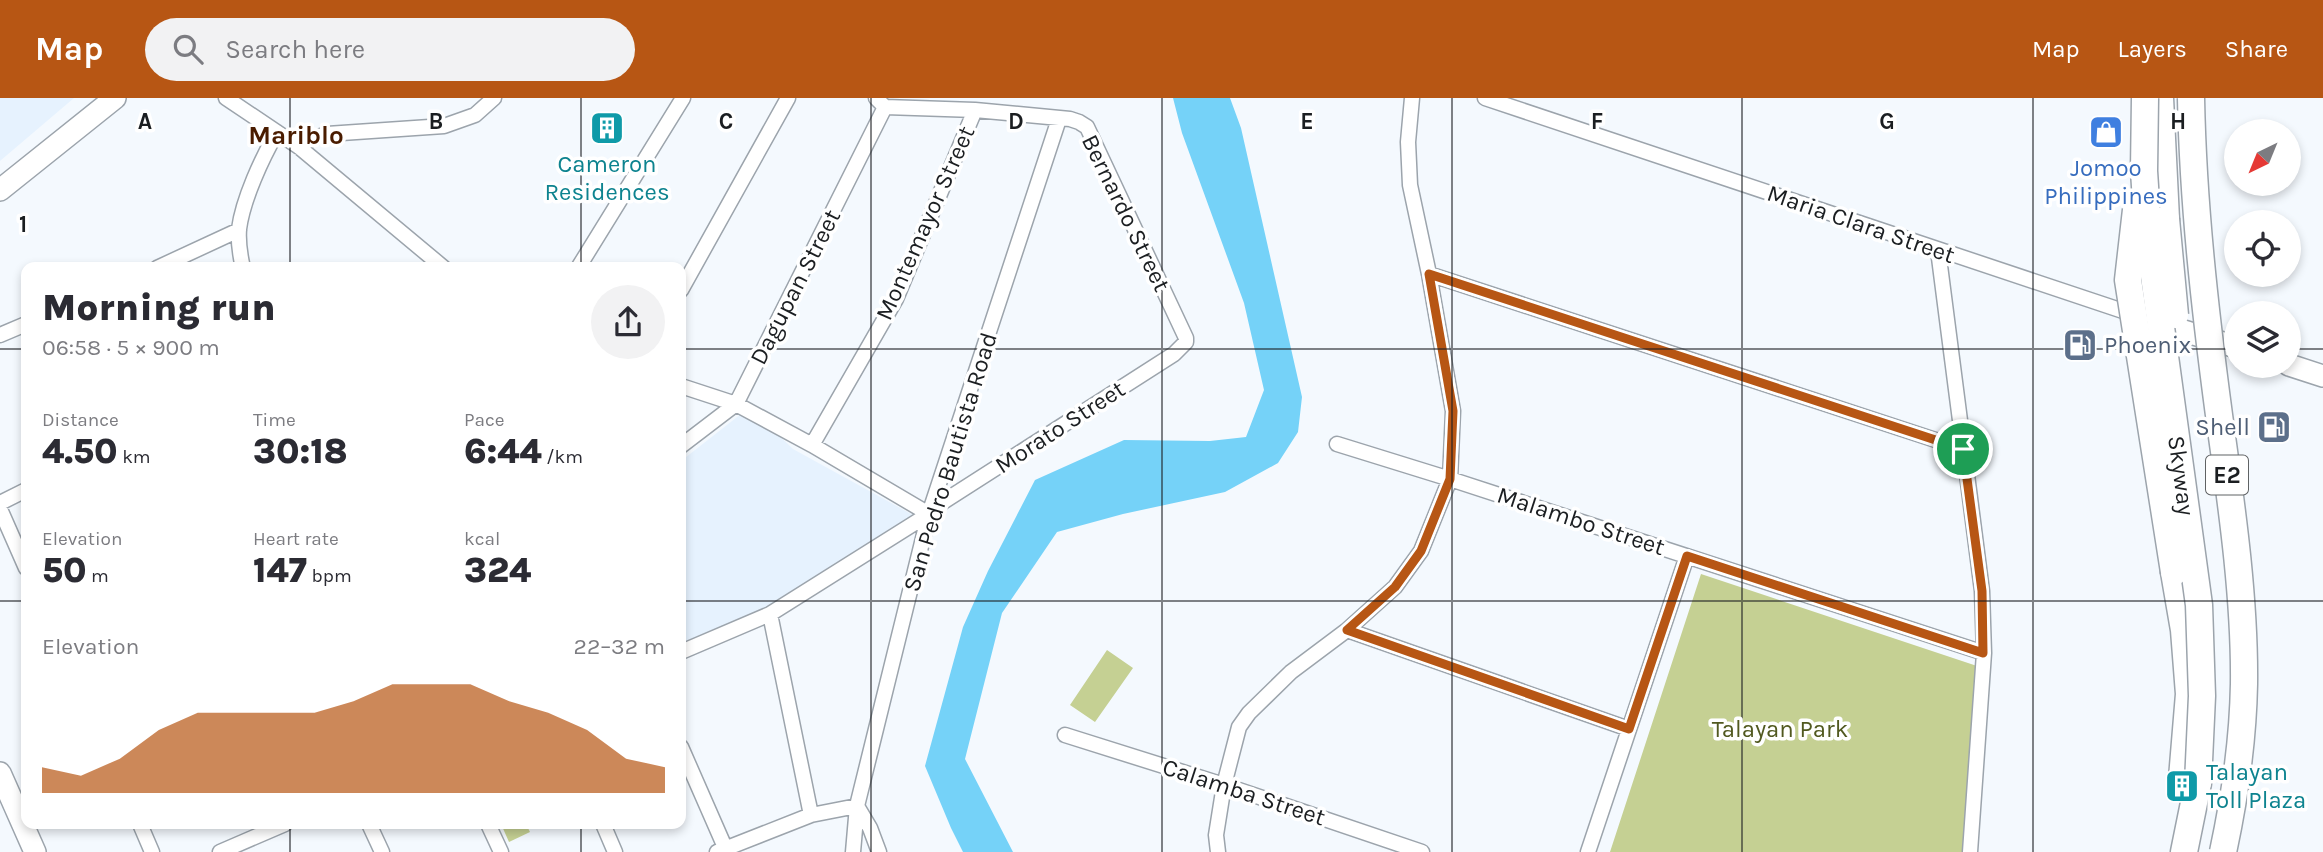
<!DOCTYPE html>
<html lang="en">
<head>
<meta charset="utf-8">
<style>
	body { margin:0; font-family:Karla,sans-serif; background:#f2f2f3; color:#2b2b33; height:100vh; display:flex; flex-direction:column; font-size:26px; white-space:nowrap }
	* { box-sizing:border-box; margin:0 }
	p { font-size:23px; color:#7c7c81 }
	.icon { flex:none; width:38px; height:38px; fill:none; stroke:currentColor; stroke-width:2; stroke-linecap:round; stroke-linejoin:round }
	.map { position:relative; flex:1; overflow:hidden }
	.side { position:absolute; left:21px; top:164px; width:665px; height:567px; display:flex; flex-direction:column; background:#fff; border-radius:14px; box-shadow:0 4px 10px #0003 }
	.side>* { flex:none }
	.needle { width:46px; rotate:223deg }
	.controls { position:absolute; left:2224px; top:21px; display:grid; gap:14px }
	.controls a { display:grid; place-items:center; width:77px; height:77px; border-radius:50%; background:#fff; box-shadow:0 4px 10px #0003; font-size:35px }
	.pin { position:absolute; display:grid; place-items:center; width:60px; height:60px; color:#fff; margin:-30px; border:4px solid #fff; border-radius:50%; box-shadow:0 2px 7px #0007 }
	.round { display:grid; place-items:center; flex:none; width:74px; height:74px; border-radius:37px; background:#f2f2f3 }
	.overview { display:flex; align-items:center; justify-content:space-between; height:119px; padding:0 21px }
	h1 { font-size:38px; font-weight:800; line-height:52px }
	.figures { display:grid; grid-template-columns:repeat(3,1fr); gap:10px; height:119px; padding:7px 21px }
	.figures div { display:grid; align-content:center }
	.figures b { font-size:35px; font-weight:800 }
	.figures small { font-size:19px; font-weight:400 }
	.figures p { font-size:19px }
	.chart { height:196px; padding:14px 21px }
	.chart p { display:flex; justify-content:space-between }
	.chart svg { width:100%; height:126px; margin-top:7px; fill:#b75614; opacity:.7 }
	header { display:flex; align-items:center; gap:42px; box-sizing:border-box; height:98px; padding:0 35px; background:#b75614; color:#fff }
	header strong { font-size:33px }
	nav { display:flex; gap:38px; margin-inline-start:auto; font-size:24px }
	.search { width:490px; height:63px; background:#f2f2f3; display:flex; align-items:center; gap:18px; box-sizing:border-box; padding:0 24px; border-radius:38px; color:#7c7c81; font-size:26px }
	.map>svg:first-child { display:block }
	.built { fill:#e6f2fe }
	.green { fill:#c5d093 }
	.water { fill:#75d2f8 }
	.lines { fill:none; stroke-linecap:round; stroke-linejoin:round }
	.street-casing { stroke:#9ca4ac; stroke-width:17 }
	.secondary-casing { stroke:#9ca4ac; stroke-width:24 }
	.highway-casing { stroke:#9ca4ac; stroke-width:29 }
	.street { stroke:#fff; stroke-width:14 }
	.secondary { stroke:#fff; stroke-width:21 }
	.highway { stroke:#fff; stroke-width:26 }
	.highway-bridge-casing { stroke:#9ca4ac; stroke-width:29; stroke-linecap:butt }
	.highway-bridge { stroke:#fff; stroke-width:26 }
	.route-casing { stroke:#fff; stroke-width:14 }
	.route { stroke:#b75614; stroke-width:9 }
	.grid { fill:none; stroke:#1b1e21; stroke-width:2; stroke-opacity:0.55 }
	.labels { text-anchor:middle; stroke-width:7; stroke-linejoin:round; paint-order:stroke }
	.shield { fill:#fff; stroke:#5f6264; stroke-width:2 }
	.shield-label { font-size:23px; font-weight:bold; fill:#1b1e21 }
	.culture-label { font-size:24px; fill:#0d838f; stroke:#fff }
	.shop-label { font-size:24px; fill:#366cbe; stroke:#fff }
	.street-label { font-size:24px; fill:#1b1e21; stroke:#fff }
	.service-label { font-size:24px; fill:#4e5e75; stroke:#fff; text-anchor:start }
	.park-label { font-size:24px; fill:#515920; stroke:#fff }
	.neighbourhood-label { font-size:26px; font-weight:bold; fill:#4a1c00; stroke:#fff }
	.grid-label { font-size:23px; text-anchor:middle; font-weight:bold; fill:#1b1e21; stroke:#fff; stroke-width:7; stroke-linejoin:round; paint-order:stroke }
</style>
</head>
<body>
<header>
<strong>Map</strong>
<div class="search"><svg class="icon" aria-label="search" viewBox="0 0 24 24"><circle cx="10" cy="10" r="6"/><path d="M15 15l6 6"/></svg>Search here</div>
<nav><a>Map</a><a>Layers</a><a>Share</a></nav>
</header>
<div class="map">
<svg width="2323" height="754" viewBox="0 0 2323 754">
	<rect width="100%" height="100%" fill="#f4f9fe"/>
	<path class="built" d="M0,0H74L0,63Z
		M741,316L768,327L793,351L913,417L760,513L681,549V363Z"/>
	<path class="green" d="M1701,476L1980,569L1962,754H1610Z
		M1107,552L1133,570L1095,624L1070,607Z
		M501,726H526L530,734L509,744Z"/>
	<path class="water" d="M1173,0H1230L1241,30L1302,299L1298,334L1278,365L1225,394L1123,416L1057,434L1002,515L965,661L1013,754H963L951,730L925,668L963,529L988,473L1035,382L1124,342L1210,343L1246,339L1264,292L1244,205L1182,35Z"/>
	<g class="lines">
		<g class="street-casing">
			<path id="street" d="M226,0L299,49L444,170
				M876,0L885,9L975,12L1070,21L1079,24L1087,29L1186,240V244L1174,256L932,411
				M1485,0L2135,217
				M299,49L311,41L327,36L444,28L475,17L494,0
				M1938,152L1982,493L1984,555L1970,754
				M157,170L239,132
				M243,170C240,157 238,144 239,131C243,101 262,60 277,34
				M578,170L683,0
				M1429,176L1963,351
				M681,192L788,0
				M0,237L26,226
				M681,288L736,306L812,347L929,416
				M1337,346L1450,381L1984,555
				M812,347L896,201L975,12
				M681,348L736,306L885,9
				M0,405L26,392
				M0,411L26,470
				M770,516L811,717
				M1347,532L1629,631
				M681,554L770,516L929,416
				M1065,637L1224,687L1422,754
				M681,649L727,754
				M140,726L152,754
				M369,726L382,754
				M488,726L501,754
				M603,726L615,754
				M220,754L285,726
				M717,754L811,717L857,708L870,730L879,754
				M853,754L857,708L929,416L1059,21
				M1218,754L1216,737L1224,687L1239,629L1249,615L1291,574L1347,532L1395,489L1421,453L1450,381L1453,313L1429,176L1410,87L1408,44L1412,0
				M1588,754L1687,458"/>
		</g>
		<g class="secondary-casing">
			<path id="secondary" d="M0,92L115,0
				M2161,226L2236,249
				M2289,267L2323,278
				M0,675L35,754"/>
		</g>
		<g class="highway-casing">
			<path id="highway" d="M2160,0L2166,121
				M2174,474L2184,532L2189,596L2182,680
				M2184,754L2198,685"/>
		</g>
		<use href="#street" class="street"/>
		<use href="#secondary" class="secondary"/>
		<use href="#highway" class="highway"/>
		<g class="highway-bridge-casing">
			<g id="highway-bridge">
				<path id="s1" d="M2145,0L2144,73L2148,134L2199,507L2202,598L2198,685"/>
				<path d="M2191,0C2193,106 2205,212 2219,317C2231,404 2245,498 2244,586C2243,643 2235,698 2223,754"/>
				<path d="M2136,112L2128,182L2174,474"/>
				<path d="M2166,121L2175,217"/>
			</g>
		</g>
		<use href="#highway-bridge" class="highway-bridge"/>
	</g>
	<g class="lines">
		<g class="route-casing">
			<path id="route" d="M1429,176L1963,351L1982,493L1983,555L1687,458L1629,631L1347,532L1395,489L1421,453L1450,381L1453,313Z"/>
		</g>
		<use href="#route" class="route"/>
	</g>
	<path class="grid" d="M290,0V170M581,0V170M871,0V754M1162,0V754M1452,0V754M1742,0V754M2033,0V754M0,251H26M681,251H2236M2289,251H2323M0,503H26M681,503H2323M290,726V754M581,726V754"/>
	<defs>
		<g id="building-square" transform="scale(1.75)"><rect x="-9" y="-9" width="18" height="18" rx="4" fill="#0f9aa8" stroke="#fff"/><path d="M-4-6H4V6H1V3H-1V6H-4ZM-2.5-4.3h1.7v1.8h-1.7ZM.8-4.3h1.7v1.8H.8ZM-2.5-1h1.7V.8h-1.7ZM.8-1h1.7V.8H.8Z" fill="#fff"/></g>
		<g id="shop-square" transform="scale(1.75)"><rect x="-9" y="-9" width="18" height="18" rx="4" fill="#3f7fe0" stroke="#fff"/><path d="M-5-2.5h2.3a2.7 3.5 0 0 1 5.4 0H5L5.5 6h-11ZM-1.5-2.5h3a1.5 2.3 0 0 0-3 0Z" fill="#fff"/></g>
		<g id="fuel-square" transform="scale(1.75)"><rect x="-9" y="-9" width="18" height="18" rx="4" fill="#5c6f8a" stroke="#fff"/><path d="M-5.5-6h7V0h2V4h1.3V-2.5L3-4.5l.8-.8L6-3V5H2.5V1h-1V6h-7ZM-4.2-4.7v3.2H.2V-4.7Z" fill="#fff"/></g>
	</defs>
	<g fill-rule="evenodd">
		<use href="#building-square" x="607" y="30"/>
		<use href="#shop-square" x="2106" y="34"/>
		<use href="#fuel-square" x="2080" y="247"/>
		<use href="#fuel-square" x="2274" y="329"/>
		<use href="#building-square" x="2182" y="688"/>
	</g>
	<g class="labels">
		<rect class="shield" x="2206" y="357.5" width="42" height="39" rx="5"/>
		<g class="shield-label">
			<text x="2227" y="385">E2</text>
		</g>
		<g class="culture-label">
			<text x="607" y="74">Cameron<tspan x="607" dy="28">Residences</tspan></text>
			<text x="2206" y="682" text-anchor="start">Talayan<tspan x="2206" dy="28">Toll Plaza</tspan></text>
		</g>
		<g class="shop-label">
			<text x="2106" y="78">Jomoo<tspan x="2106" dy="28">Philippines</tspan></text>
		</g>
		<g class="street-label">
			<text transform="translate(1126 115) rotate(64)" y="8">Bernardo Street</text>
			<text transform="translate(925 125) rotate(-66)" y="8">Montemayor Street</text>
			<text transform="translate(1861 126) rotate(19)" y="8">Maria Clara Street</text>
			<text transform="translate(795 189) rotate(-63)" y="8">Dagupan Street</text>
			<text transform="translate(1060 329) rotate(-33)" y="8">Morato Street</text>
			<text transform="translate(950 364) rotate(-73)" y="8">San Pedro Bautista Road</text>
			<text dy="8" stroke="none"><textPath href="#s1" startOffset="380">Skyway</textPath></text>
			<text transform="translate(1581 423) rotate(18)" y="8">Malambo Street</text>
			<text transform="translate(1244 694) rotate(18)" y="8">Calamba Street</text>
		</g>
		<g class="service-label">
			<text x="2104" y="255">Phoenix</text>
			<text x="2250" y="337" text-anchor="end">Shell</text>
		</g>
		<g class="park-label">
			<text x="1780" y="639">Talayan Park</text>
		</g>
		<g class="neighbourhood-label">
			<text x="296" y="46">Mariblo</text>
		</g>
	</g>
	<g class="grid-label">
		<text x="145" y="31">A</text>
		<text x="436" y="31">B</text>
		<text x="726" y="31">C</text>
		<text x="1016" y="31">D</text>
		<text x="1307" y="31">E</text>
		<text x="1597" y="31">F</text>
		<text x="1887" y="31">G</text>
		<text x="2178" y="31">H</text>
		<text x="23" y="134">1</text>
	</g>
</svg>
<div class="controls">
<a><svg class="needle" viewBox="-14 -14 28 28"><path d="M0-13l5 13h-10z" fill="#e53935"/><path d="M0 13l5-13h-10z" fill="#7c7c81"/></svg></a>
<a><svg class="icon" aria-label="locate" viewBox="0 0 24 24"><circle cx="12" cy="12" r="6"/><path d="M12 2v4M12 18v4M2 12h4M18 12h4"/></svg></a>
<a><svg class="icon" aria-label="layers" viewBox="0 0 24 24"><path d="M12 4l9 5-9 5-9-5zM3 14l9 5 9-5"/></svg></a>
</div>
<div class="pin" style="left:1963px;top:351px;background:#1e9e55"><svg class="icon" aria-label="arrive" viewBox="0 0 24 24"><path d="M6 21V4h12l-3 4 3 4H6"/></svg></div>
<section class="side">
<div class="overview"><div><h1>Morning run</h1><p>06:58 · 5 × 900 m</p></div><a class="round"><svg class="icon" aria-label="share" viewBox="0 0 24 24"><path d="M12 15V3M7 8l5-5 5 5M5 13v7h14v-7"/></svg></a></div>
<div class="figures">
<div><p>Distance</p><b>4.50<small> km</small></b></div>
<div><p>Time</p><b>30:18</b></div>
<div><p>Pace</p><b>6:44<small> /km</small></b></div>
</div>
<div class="figures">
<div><p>Elevation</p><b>50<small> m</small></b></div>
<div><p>Heart rate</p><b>147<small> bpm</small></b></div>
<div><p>kcal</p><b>324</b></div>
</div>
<div class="chart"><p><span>Elevation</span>22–32 m</p>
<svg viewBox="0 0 160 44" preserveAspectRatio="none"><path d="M0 44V35L10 38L20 32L30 22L40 16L50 16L60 16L70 16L80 12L90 6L100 6L110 6L120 12L130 16L140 22L150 32L160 35V44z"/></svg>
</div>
</section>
</div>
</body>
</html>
